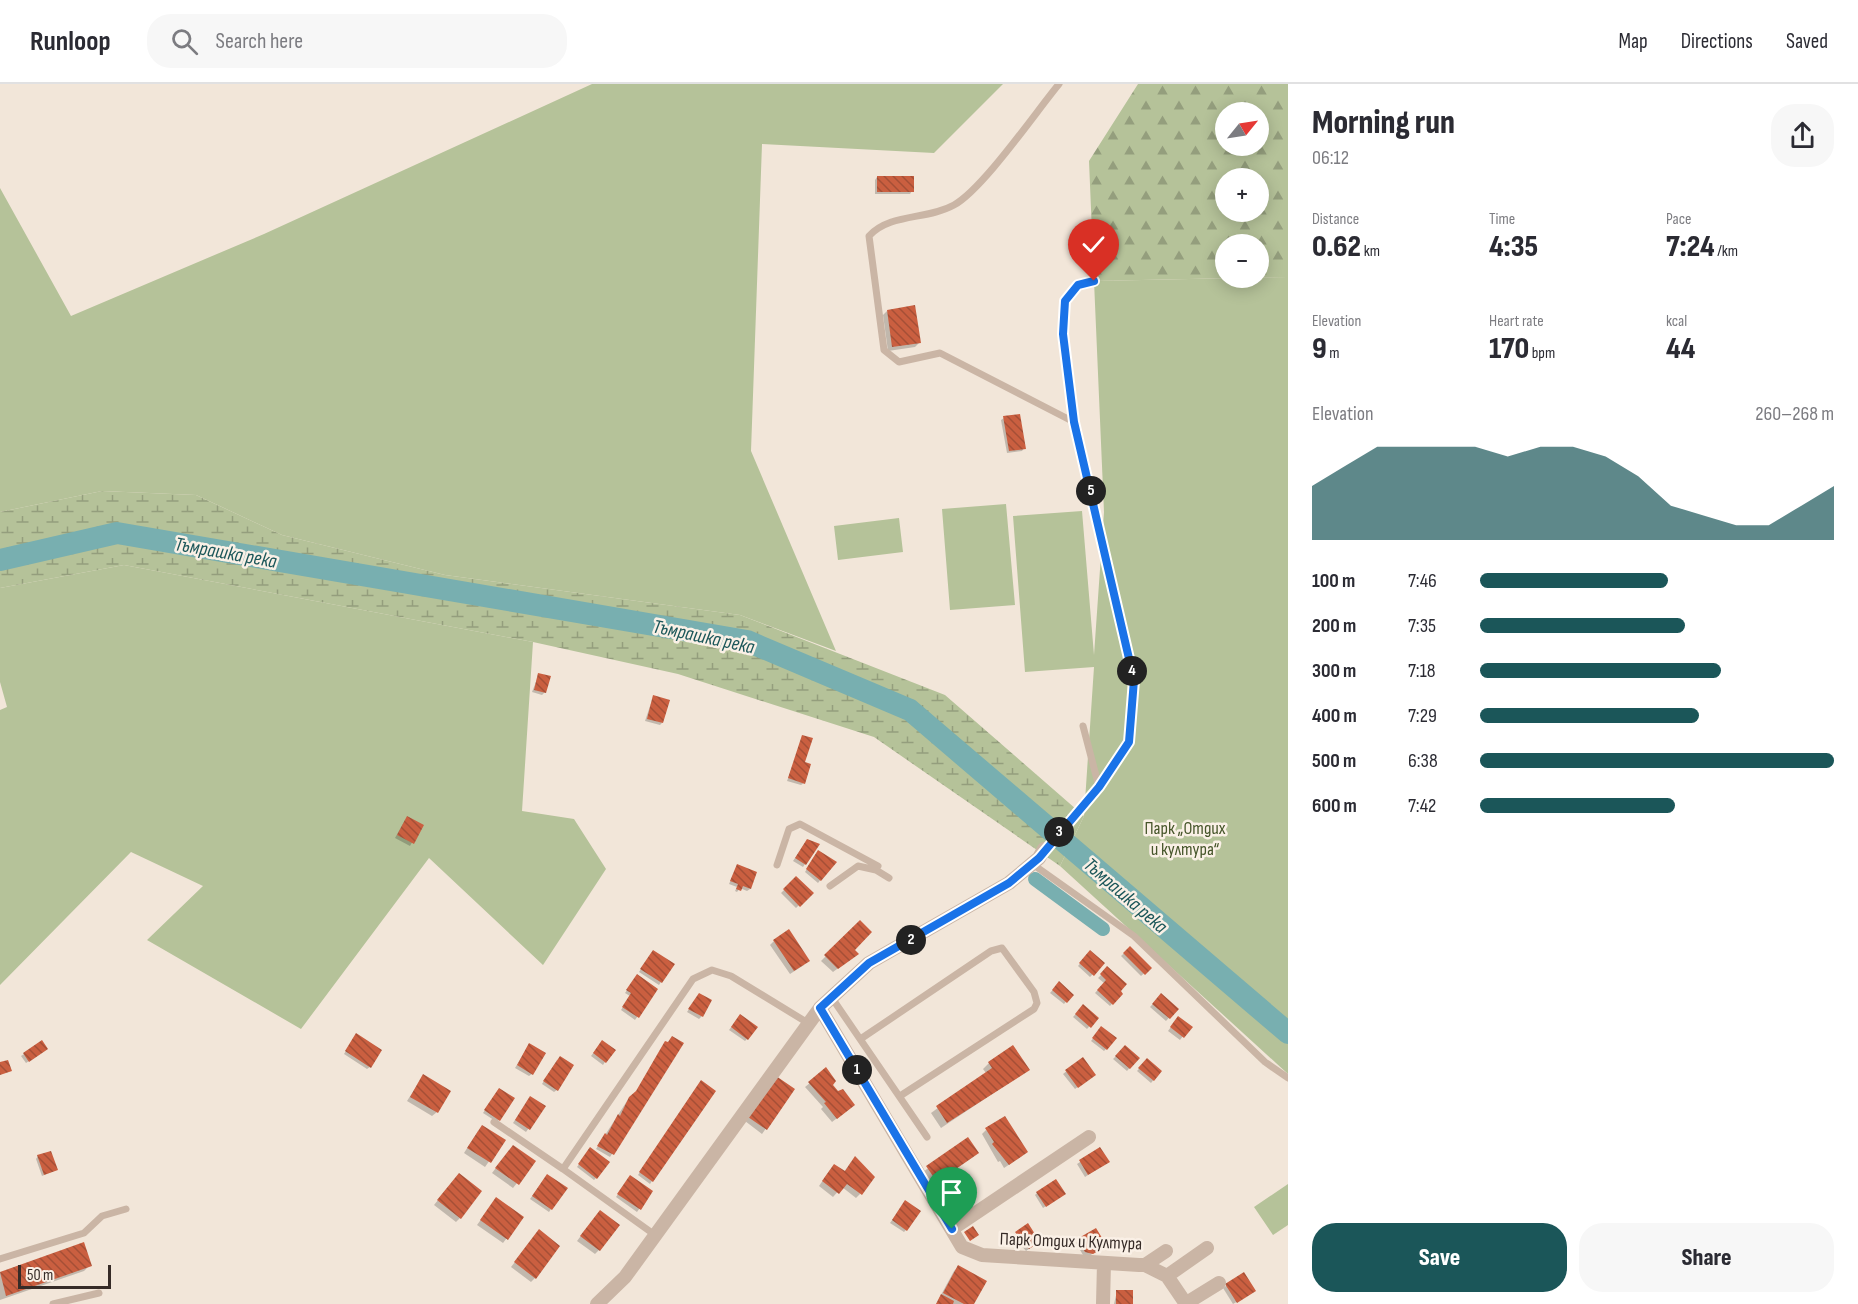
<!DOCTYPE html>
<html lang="en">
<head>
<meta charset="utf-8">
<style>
	body { margin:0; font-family:"Sofia Sans Condensed",sans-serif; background:#f7f7f7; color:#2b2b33; height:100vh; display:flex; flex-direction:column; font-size:22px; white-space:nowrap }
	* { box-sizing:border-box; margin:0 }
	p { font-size:20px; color:#7c7c81 }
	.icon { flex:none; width:33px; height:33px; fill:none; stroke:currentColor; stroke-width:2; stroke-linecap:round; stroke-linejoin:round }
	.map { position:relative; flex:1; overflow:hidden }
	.drawer { display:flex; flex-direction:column; background:#fff; width:570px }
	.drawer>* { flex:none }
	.needle { width:39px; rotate:60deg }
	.controls { position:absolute; left:1215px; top:18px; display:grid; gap:12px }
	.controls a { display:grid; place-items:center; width:54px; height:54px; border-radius:50%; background:#fff; box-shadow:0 3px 15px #0003; font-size:30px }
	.scale { position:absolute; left:18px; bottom:15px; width:93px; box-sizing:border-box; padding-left:6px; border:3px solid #362b27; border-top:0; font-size:16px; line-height:21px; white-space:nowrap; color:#362b27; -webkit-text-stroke:4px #faf0e6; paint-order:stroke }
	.pin { position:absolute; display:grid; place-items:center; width:51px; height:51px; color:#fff; margin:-62px -26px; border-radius:50% 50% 50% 0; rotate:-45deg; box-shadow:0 0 6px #0007 }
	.pin .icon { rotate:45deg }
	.km { position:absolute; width:30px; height:30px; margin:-15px; border-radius:50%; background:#222; color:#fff; font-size:16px; line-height:30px; text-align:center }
	.round { display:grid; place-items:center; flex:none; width:63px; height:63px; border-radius:24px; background:#f7f7f7 }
	.headline { display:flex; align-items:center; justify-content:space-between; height:102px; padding:0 24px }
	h1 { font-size:33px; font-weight:800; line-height:45px }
	.stats { display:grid; grid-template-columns:repeat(3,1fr); gap:9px; height:102px; padding:6px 24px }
	.stats div { display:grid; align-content:center }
	.stats b { font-size:30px; font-weight:800 }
	.stats small { font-size:16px; font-weight:400 }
	.stats p { font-size:16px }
	.chart { height:168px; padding:12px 24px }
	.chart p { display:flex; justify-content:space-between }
	.chart svg { width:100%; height:108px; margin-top:6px; fill:#1b5659; opacity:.7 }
	.primary-button { display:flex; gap:12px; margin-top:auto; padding:12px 24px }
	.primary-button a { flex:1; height:69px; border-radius:24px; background:#1b5659; color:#fff; font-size:24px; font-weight:800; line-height:69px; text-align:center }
	.primary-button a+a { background:#f7f7f7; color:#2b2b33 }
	ul { padding:0 24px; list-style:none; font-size:20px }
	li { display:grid; grid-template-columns:96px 72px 1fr; align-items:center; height:45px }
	li i { height:15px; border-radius:8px; background:#1b5659 }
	header { display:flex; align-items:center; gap:36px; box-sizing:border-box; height:84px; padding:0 30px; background:#fff; border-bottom:2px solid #e1e1e2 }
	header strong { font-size:28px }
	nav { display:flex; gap:33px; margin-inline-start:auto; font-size:21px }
	.search { width:420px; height:54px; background:#f7f7f7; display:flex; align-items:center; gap:15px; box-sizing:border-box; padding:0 21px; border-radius:24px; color:#7c7c81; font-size:22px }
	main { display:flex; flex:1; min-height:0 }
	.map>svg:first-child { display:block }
	.green { fill:#b5c299 }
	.forest { fill:url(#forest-firs); fill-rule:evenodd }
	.wetland { fill:url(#wetland-marsh) }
	.shadow { fill:#0003 }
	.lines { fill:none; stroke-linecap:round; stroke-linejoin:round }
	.canal { stroke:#78afb0; stroke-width:14 }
	.river { stroke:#78afb0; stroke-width:22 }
	.building { fill:url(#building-back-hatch) }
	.service { stroke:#cab5a5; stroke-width:7 }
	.minor { stroke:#cab5a5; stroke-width:14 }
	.route-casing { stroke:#fff; stroke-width:12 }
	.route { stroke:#1a73e8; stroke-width:8 }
	.labels { text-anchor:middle; stroke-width:5; stroke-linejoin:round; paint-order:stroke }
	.park-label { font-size:18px; fill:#46552a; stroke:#faf0e6 }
	.street-label { font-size:18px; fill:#362b27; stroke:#faf0e6 }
	.water-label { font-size:20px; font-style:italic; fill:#1b5659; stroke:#faf0e6 }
</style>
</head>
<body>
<header>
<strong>Runloop</strong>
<div class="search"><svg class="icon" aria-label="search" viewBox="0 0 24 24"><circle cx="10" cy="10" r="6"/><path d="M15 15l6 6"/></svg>Search here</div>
<nav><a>Map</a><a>Directions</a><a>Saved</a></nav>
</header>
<main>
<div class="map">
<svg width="1288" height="1220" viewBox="0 0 1288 1220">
	<defs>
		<pattern id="forest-firs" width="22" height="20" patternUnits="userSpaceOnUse" patternTransform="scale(1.5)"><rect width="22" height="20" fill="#b5c299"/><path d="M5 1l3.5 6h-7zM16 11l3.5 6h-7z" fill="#949e7d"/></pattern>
		<pattern id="wetland-marsh" width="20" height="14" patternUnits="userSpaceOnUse" patternTransform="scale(1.5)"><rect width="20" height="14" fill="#b5c299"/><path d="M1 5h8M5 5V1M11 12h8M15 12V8" fill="none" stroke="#949e7d"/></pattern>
		<pattern id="building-back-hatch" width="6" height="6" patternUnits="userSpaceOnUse" patternTransform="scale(1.5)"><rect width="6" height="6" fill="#ca5f40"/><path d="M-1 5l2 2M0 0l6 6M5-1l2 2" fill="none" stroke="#a54f36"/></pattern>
	</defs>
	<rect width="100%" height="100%" fill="#f2e6d9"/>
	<path class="green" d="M592,0H1003L934,69L762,60L751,367L836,567L740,531L445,491L282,451L196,411L102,407L0,428V104L71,232L264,150Z
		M1288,193V990L1060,782L1084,732L1094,583L1025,588L1013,432L1082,427L1094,571L1104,428L1094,197Z
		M1006,420L1015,521L950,526L942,425Z
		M899,434L903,468L838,476L834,442Z
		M124,481L533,558L522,727L574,735L606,785L543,881L429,774L301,945L147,856L203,802L131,768L0,901V626L7,623L0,598V504Z
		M1288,1100V1141L1273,1151L1254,1123Z"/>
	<path class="forest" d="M1138,0H1288V193L1094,197L1089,77ZM1226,28H1258V62H1226ZM1226,94H1258V128H1226ZM1226,160H1258V194H1226Z"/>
	<path class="wetland" d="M102,407L196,411L282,451L445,491L740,531L945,611L1084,732L1060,782L874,653L678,590L533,558L124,481L0,504V428Z"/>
	<path class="shadow" d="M877,93L912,107L910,110H875V96Z
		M887,227L919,259L915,263L888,267L883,231Z
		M1004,334L1024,364L1022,367L1007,369L1001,336Z
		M539,590L545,608L542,611L532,608Z
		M653,613L662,639L660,641L645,637Z
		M803,653L804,699L801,701L787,697Z
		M405,736L422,741L410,762L395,754Z
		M812,757L818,761L803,783L793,777L805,759Z
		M816,770L835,778L818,799L805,788Z
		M737,782L750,805L747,807L740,804L737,808L735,807L737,803L729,800Z
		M796,794L811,809L796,824L781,809Z
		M860,838L853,866L857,870L833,888L821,877Z
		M774,857L804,881L790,890L770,861Z
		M1130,864L1150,884L1141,892L1121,872Z
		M1090,868L1103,880L1090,893L1078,882Z
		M651,870L661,898L659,901L639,888Z
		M1108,884L1121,910L1110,922L1095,909L1104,899L1098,894Z
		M635,895L656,906L635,936L621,926L630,912L625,909Z
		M1059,899L1072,911L1064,920L1050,909Z
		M1161,911L1177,925L1166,937L1150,923Z
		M697,913L702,932L699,935L687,928Z
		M1083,922L1097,934L1087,945L1073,933Z
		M738,934L747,955L745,957L729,946Z
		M1176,936L1190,943L1180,956L1168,947Z
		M1099,947L1106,965L1104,967L1091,957Z
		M354,954L370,983L367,985L344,970Z
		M600,960L605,978L603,981L591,972Z
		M682,960L612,1070L610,1073L596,1065L627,1017Z
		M1012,963L1028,986L941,1044L931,1029L986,989L983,985L989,979Z
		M1125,963L1138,974L1127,987L1113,975Z
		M527,964L532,990L529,992L515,984Z
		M44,967L26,979L21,972L24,970Z
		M1082,975L1091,993L1075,1005L1063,990Z
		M557,976V1006L554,1008L542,1000Z
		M1147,976L1160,988L1151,999L1137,987Z
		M826,986L831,1001L849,1025L832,1038L821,1025L823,1023L805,1003Z
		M423,992L437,1028L432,1032L407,1017Z
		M772,998L793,1006L762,1050L745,1037Z
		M699,1000L652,1097L650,1100L638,1091Z
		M497,1008L499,1036L497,1038L483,1029Z
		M528,1016L544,1022L526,1048L513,1039Z
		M986,1046L1022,1072L1004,1084L1000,1077L998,1078L982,1050Z
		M478,1047L504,1056L485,1083L464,1069Z
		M967,1055L973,1073L932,1101L923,1088Z
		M1100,1065L1105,1080L1085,1093L1077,1080Z
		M509,1067L534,1078L513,1104L492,1089Z
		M588,1068L596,1094L594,1096L577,1083Z
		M38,1072L56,1086L42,1092L36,1075Z
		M851,1078L860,1110L856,1114L842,1103L833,1113L819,1102L830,1086L844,1088Z
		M545,1094L551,1125L549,1128L530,1115Z
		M455,1095L460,1134L456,1138L434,1121Z
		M628,1096L651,1108L637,1128L616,1113Z
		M1037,1109L1061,1112L1043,1124L1035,1111Z
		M493,1119L522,1134L503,1159L477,1141Z
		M903,1121L906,1146L904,1148L890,1139Z
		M596,1132L599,1166L595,1170L577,1157Z
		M1028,1141L1036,1160L1026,1167L1013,1152Z
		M535,1152V1194L531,1198L511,1183Z
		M1078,1156L1102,1164L1089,1172L1083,1171L1076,1159Z
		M83,1160L90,1181L84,1187L0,1216V1189Z
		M958,1183L972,1220H936L954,1187Z
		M1244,1190L1252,1209L1233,1220L1223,1204Z
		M1117,1207L1131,1220H1114Z"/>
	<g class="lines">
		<path class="canal" d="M1035,795L1103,845"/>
		<path class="river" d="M0,476L117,449L747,557L910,626L1288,949"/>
	</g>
	<path class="building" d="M877,92H914V108H877Z
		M915,221L921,259L892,263L887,226Z
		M1020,330L1026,365L1009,367L1003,332Z
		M538,589L551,592L546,609L534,606Z
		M653,611L670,616L663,639L647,635Z
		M802,651L813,654L805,678L811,680L805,700L788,694Z
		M407,732L424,741L414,760L397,751Z
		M807,755L820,760L806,781L795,774Z
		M818,766L837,778L821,797L806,785Z
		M737,780L757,788L751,805L743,802L741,807L736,805L738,800L730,797Z
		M796,792L814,809L800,823L783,805Z
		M860,836L872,848L855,866L859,870L838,885L824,871Z
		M789,845L810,877L794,887L773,856Z
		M1130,862L1152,884L1145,891L1123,869Z
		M653,866L675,880L662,899L640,885Z
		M1090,866L1105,879L1094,892L1079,879Z
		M1107,882L1127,900L1121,907L1123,910L1113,921L1097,906L1106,896L1100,890Z
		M637,890L658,905L639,934L622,923L631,909L626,906Z
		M1059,897L1074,911L1067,919L1052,906Z
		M699,909L712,916L703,933L688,925Z
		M1161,909L1179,925L1170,935L1152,920Z
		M1083,920L1099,934L1091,944L1075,930Z
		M740,930L758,943L748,956L731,943Z
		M1178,932L1193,943L1184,954L1170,943Z
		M1101,942L1117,954L1107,966L1092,954Z
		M356,949L382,966L371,984L345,967Z
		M672,952L684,959L614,1071L597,1062L605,1049L607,1051L618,1030L620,1032L629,1013L636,1007L665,957L668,958Z
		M42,956L48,965L29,978L23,969Z
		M602,956L616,966L606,979L593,969Z
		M529,959L546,969L533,991L517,981Z
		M1013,961L1030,986L947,1039L936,1022L992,984L988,978Z
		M1125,961L1140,974L1130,985L1115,972Z
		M560,972L574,981L558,1007L543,997Z
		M1083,973L1096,991L1078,1004L1065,986Z
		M1147,974L1162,987L1154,997L1138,984Z
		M8,976L12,987L0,991V978Z
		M826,983L836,997L833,1001L838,1007L843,1005L855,1021L837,1035L824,1019L826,1018L808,998Z
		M423,990L451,1007L438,1029L410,1013Z
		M776,992L795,1005L767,1046L748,1033Z
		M701,996L716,1007L653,1098L639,1088Z
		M499,1004L515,1014L500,1037L484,1026Z
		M530,1012L546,1022L530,1046L515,1036Z
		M1005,1032L1028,1068L1009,1081L992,1060L994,1058L985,1044Z
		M482,1041L506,1056L491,1079L467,1064Z
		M968,1053L979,1069L937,1098L926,1082Z
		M513,1061L536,1077L519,1101L495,1084Z
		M590,1063L610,1078L597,1095L578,1080Z
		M1100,1063L1110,1078L1088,1091L1079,1076Z
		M51,1067L58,1086L44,1091L37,1071Z
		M855,1072L875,1093L862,1111L847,1100L839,1110L822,1097L834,1080L845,1087Z
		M459,1089L482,1107L461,1135L437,1116Z
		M547,1090L568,1104L552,1126L532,1112Z
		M630,1091L653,1107L641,1126L617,1110Z
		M1056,1095L1066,1110L1046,1123L1036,1108Z
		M496,1113L524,1133L508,1156L480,1136Z
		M905,1116L921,1127L907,1147L892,1136Z
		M600,1126L620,1141L600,1167L580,1152Z
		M1028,1139L1040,1158L1029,1165L1015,1148Z
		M973,1142L979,1151L970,1157L964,1148Z
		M1096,1144L1107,1162L1093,1170L1085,1168L1077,1155Z
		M539,1145L560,1162L536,1195L514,1178Z
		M84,1158L92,1182L6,1212L0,1188Z
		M958,1181L987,1197L974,1220H964L943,1209Z
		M1244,1188L1256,1207L1237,1219L1225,1200Z
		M1116,1206H1133V1220H1116Z
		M941,1210L954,1217L953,1220H936Z"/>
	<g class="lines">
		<path class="service" d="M1059,0C1035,29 983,105 954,121C927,136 890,129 869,152L884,266L899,278L940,269L1074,338
			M1083,642L1099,703
			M1044,765L1099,703L1129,658L1134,596L1074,338L1063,250L1065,217L1078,201L1094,197
			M1031,779L1134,852L1265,978L1288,994
			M777,781L789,745L800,740L878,782
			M830,802L858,782L876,786L889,794
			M832,914L927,1053
			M862,954L991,867L1002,864L1034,908L1037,919L1034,925L900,1012
			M494,1038L563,1085
			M655,1151L563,1085L693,895L712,886L731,892L808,939
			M0,1175L84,1149L102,1132L126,1125
			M53,1220L99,1209"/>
		<path class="minor" d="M820,924L962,1163L982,1171L1139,1181H1145L1166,1167
			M952,1145L1089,1053
			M1145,1181L1167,1192L1186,1220
			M1167,1192L1207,1164
			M597,1220L625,1193L820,924L869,879L1009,799L1039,774L1044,765
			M1103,1220L1104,1179
			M1185,1220L1219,1199"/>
	</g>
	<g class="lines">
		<g class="route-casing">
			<path id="route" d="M952,1145L820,924L869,879L1009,799L1039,774L1099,703L1129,658L1134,596L1074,338L1063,250L1065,217L1078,201L1094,197"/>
		</g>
		<use href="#route" class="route"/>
	</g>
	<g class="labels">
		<g class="park-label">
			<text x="1185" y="750">Парк „Отдих<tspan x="1185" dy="21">и култура“</tspan></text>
		</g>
		<g class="street-label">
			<text transform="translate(1071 1157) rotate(2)" y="6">Парк Отдих и Култура</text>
		</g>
		<g class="water-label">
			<text transform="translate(226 468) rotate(10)" y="7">Тъмрашка река</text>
			<text transform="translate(704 552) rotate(12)" y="7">Тъмрашка река</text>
			<text transform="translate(1126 811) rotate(41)" y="7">Тъмрашка река</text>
		</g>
	</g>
</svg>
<div class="controls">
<a><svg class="needle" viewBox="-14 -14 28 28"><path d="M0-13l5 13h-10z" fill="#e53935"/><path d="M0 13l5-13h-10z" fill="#7c7c81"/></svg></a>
<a>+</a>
<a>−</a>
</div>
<div class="scale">50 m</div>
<div class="pin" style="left:952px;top:1145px;background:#1e9e55"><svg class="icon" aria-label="arrive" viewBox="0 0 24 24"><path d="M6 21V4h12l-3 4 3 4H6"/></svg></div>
<div class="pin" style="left:1094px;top:197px;background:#d93025"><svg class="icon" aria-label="check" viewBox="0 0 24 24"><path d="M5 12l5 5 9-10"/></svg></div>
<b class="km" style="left:857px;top:986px">1</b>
<b class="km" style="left:911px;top:856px">2</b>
<b class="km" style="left:1059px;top:748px">3</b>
<b class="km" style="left:1132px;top:587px">4</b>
<b class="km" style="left:1091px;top:407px">5</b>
</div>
<section class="drawer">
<div class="headline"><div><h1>Morning run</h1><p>06:12</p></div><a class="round"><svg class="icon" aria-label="share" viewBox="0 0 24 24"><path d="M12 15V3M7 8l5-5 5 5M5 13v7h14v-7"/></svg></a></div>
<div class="stats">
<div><p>Distance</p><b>0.62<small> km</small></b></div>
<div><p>Time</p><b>4:35</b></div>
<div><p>Pace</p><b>7:24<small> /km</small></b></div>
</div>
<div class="stats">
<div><p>Elevation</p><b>9<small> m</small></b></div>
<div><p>Heart rate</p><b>170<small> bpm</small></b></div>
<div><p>kcal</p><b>44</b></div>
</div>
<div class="chart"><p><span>Elevation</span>260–268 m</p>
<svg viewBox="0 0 160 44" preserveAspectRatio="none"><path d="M0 44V22L10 14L20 6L30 6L40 6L50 6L60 10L70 6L80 6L90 10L100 18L110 30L120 34L130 38L140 38L150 30L160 22V44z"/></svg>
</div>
<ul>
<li><b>100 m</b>7:46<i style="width:53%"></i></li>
<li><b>200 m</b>7:35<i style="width:58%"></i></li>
<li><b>300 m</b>7:18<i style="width:68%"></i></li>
<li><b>400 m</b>7:29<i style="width:62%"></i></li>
<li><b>500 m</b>6:38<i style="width:100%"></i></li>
<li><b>600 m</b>7:42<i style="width:55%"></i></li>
</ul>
<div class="primary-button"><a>Save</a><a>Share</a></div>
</section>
</main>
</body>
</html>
